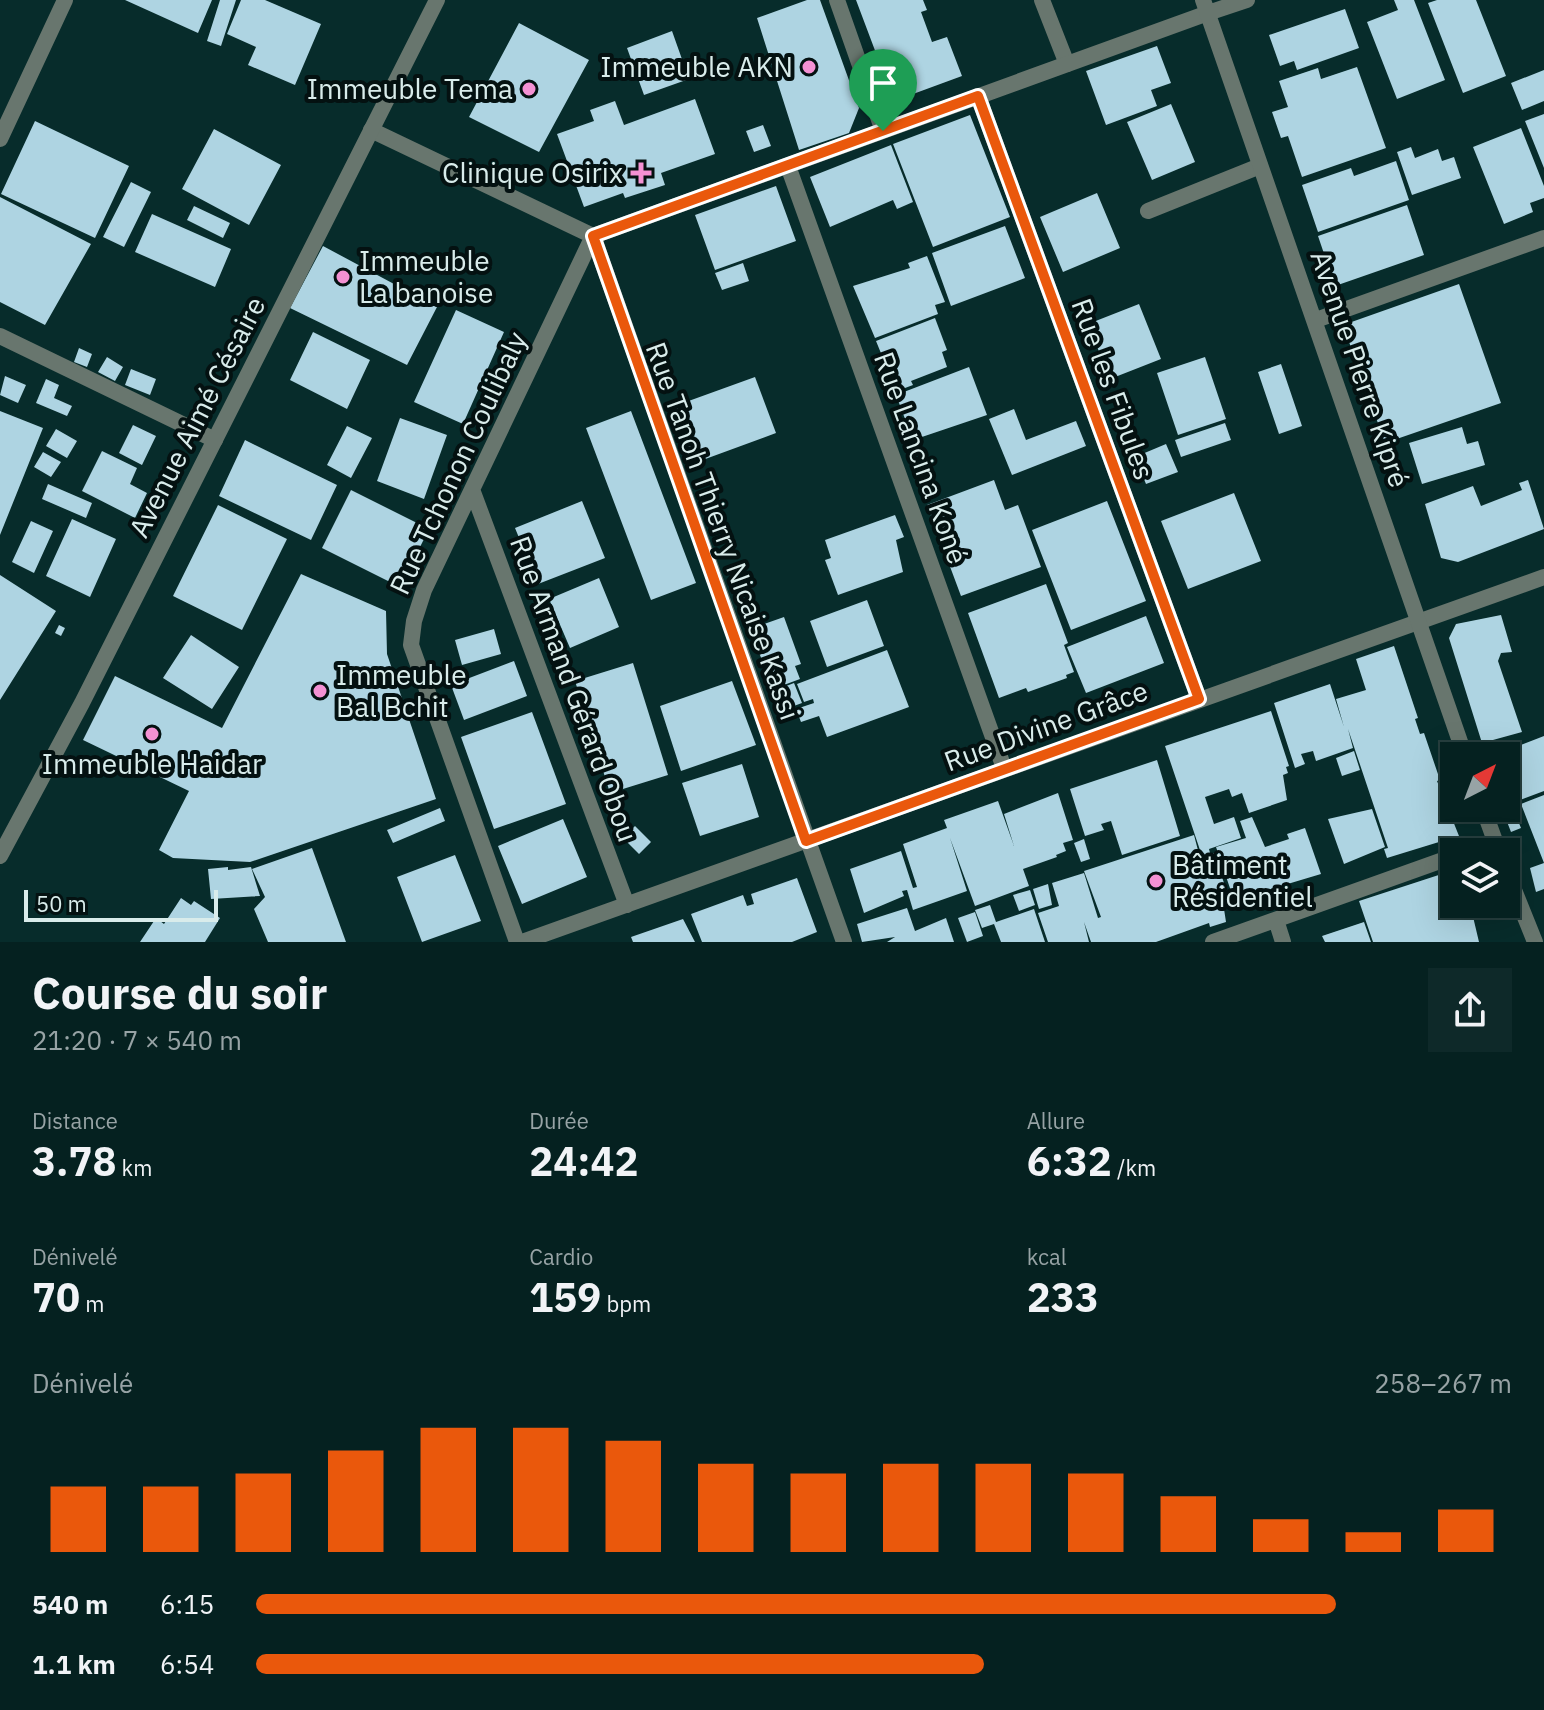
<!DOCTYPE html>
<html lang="fr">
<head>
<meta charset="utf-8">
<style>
	body { margin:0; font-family:"IBM Plex Sans",sans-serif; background:#0e2929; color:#f1f3f6; height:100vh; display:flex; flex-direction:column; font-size:30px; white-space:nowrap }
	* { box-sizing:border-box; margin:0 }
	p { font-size:26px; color:#97a3a5 }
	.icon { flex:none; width:44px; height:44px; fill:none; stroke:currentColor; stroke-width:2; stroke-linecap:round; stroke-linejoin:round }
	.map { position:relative; height:942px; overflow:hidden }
	.sheet { display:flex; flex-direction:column; background:#052120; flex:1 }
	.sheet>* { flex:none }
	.needle { width:52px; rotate:42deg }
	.controls { position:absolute; left:1440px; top:742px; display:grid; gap:16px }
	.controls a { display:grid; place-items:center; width:80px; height:80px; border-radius:0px; background:#052120; box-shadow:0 8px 32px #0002,0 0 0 2px #263e3e; font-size:40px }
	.scale { position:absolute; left:24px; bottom:20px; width:194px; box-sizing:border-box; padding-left:8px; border:4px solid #d9eceb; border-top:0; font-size:22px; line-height:28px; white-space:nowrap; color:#d9eceb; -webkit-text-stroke:6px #041111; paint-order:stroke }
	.pin { position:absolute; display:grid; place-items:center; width:68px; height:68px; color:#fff; margin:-82px -34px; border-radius:50% 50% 50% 0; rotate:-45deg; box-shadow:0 0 8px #0007 }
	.pin .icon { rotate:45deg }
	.round { display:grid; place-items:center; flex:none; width:84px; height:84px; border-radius:0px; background:#0e2929 }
	.headline { display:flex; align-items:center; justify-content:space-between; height:136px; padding:0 32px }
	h1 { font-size:44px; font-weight:800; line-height:60px }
	.stats { display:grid; grid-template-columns:repeat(3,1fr); gap:12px; height:136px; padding:8px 32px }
	.stats div { display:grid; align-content:center }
	.stats b { font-size:40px; font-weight:800 }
	.stats small { font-size:22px; font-weight:400 }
	.stats p { font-size:22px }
	.chart { height:224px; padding:16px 32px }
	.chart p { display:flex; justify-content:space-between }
	.chart svg { width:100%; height:144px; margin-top:8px; stroke:#ea580c; stroke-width:6 }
	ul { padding:0 32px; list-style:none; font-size:26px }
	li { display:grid; grid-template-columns:128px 96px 1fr; align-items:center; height:60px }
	li i { height:20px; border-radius:10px; background:#ea580c }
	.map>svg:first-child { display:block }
	.building { fill:#aed4e2 }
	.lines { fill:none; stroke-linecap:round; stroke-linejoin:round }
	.service { stroke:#68766e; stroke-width:16 }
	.minor { stroke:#68766e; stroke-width:16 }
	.tertiary { stroke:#68766e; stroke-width:16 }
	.route-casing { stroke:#fff; stroke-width:16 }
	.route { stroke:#ea580c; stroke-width:10 }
	.poi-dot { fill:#f491d3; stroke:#041111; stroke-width:3 }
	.labels { text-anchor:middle; stroke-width:8; stroke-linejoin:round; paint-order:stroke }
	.poi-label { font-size:28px; fill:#d9eceb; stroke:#041111; text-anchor:end }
	.street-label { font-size:28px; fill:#d9eceb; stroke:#041111 }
</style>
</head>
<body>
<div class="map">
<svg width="1544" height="942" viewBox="0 0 1544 942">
	<rect width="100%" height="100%" fill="#072c2b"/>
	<path class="building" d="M125,0H212L198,33Z
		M220,0H236L221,46L207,41Z
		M241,0H265L321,24L295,85L248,65L256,47L227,34Z
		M807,0H820L859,108L849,133L799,150L757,18Z
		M856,0H923L927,10L921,12L932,42L947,37L962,76L894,101Z
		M1394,0H1414L1445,80L1397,99L1367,22L1398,10Z
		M1437,0H1476L1506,76L1463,93L1428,3Z
		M1345,9L1359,48L1297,70L1294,61L1280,66L1269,35Z
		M519,23L589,60L539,152L469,117Z
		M672,31L689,79L644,95L627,48Z
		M1157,46L1171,83L1151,90L1157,106L1106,125L1086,71Z
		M1357,67L1386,148L1302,177L1288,136L1281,138L1272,112L1288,107L1279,81L1318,68L1321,79Z
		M1544,70V101L1522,110L1511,83Z
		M695,99L715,154L661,173L665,185L625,198L623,193L584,207L557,134L594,121L590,110L615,101L624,125Z
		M1171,104L1195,162L1152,180L1127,122Z
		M1544,114V168L1525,121Z
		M970,115L1010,217L933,247L893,144Z
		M35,121L129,166L95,238L1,194Z
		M763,125L771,146L754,152L746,131Z
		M1521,128L1544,186V198L1530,203L1533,212L1504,224L1473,147Z
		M214,129L281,165L249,225L182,189Z
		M891,145L913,202L897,209L893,200L830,227L810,177Z
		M1411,147L1415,158L1438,149L1442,161L1454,157L1461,178L1412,195L1397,152Z
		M1396,161L1409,200L1318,232L1302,185L1351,168L1354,176Z
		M131,182L151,192L124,247L103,237Z
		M776,186L796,241L715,270L695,215Z
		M1097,193L1120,248L1063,272L1040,217Z
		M0,197L91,244L45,325L0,302Z
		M1407,205L1424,255L1335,286L1318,236Z
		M194,206L230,223L223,238L187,220Z
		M152,214L231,249L215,287L135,252Z
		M1005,226L1025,278L951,306L932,253Z
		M323,246L437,307L407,365L290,308Z
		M927,256L945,302L935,305L938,314L875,338L853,286L910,268L908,263Z
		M743,263L749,281L722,290L715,273Z
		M1459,284L1501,403L1385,443L1343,325Z
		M1139,304L1161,359L1110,379L1088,324Z
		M456,310L504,332L463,424L414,402Z
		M935,318L947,350L942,352L947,367L911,381L913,385L889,394L880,371L887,368L876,341Z
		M313,332L370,360L347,409L290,380Z
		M79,348L92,354L87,367L74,362Z
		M107,357L123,367L115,381L98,372Z
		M1205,357L1226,419L1178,435L1157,373Z
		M1281,364L1302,426L1279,434L1258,372Z
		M969,367L987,415L913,440L896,395Z
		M131,369L156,379L150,395L125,385Z
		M5,376L26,385L18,403L0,395Z
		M755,377L776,433L689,465L672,407Z
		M46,379L59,385L54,398L72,406L67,416L36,403Z
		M1014,409L1026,440L1076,421L1086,446L1012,475L989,419Z
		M0,411L43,428L0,535Z
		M631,411L696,583L651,600L586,428Z
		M400,418L447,435L424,499L377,481Z
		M1225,423L1231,440L1181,457L1175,440Z
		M133,425L156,436L142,465L119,453Z
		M347,426L372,438L351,478L327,465Z
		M1462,427L1467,444L1478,441L1485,465L1422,484L1409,443Z
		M56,429L77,441L67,458L46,446Z
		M245,440L337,485L311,540L219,496Z
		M1166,444L1178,472L1146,484L1135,457Z
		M102,451L137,468L130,484L147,493L135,518L82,491Z
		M43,452L61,462L51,477L34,467Z
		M994,480L1005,510L1018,505L1041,567L961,596L927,505Z
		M1528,480L1544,529L1458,562L1441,558L1425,504L1473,486L1481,506L1522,490L1519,483Z
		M48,484L92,503L86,518L42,499Z
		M351,490L429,529L400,587L322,548Z
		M1234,493L1261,561L1188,589L1161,521Z
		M582,501L605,558L538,584L515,528Z
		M1107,501L1146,601L1071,630L1032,530Z
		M218,505L287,539L242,630L173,596Z
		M895,515L904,537L896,540L903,572L838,595L825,560L831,558L825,540Z
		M72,519L116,539L90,597L46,576Z
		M31,521L53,531L34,573L12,562Z
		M301,574L386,611L387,654L436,799L250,862L173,858L159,850L189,791L83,740L115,676L222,728Z
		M0,575L56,611L0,700Z
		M599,578L619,627L570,648L549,599Z
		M1046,584L1068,643L1064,645L1074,672L1066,675L1067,678L1028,692L1026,688L999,698L968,613Z
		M867,600L884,646L827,667L810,621Z
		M1501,615L1512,652L1501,653L1498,661L1522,732L1482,743L1449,638L1456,624Z
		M1146,616L1164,663L1086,693L1067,647Z
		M784,617L801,664L795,666L800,679L773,689L750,629Z
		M59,625L65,628L61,636L55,633Z
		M494,629L501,654L462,665L455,640Z
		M191,635L239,667L212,709L163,678Z
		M1394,646L1418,718L1415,719L1420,734L1424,733L1440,780L1437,781L1461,841L1441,848L1439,842L1387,858L1384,849L1388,848L1348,729L1353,748L1316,761L1313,751L1301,754L1305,764L1295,768L1274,703L1330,684L1344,727L1336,699L1366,690L1356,659Z
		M887,650L909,707L827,737L819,716L801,722L796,709L814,703L813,699L804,702L797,684Z
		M514,661L527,696L464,720L451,685Z
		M633,663L668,775L610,793L575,681Z
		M732,681L756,745L681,771L660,706Z
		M794,683L802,703L783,710L776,690Z
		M1271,711L1289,766L1286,767L1288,773L1283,775L1287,800L1249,813L1242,793L1232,797L1229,789L1205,797L1214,824L1234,817L1241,838L1209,849L1210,853L1202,856L1165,746Z
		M532,712L566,804L494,829L461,737Z
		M1544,736V791L1507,805L1506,756H1492Z
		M1354,751L1360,770L1342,776L1336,758Z
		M1157,760L1180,836L1122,855L1111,821L1101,824L1104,830L1085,836L1070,789Z
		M742,764L759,817L700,836L682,783Z
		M1058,793L1073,840L1063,843L1066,851L1056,855L1057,857L1023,869L1029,886L975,906L950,838L967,891L913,910L907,890L902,891L904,896L864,913L850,869L901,851L913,888L917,887L903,844L947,828L944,820L998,801L1014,846L1004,814Z
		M1544,795V889L1536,892L1530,868L1544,863L1521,804Z
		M440,808L445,821L393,843L387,830Z
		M1372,809L1385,847L1344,864L1328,819Z
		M1514,811L1521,828L1511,832L1504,814Z
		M1252,817L1265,847L1289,839L1287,834L1305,828L1321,874L1234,900L1216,847L1246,838L1240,821Z
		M563,819L587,877L522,904L498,846Z
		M635,826L651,842L639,854L623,838Z
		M1194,835L1200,858L1214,853L1232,907L1224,909L1226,922L1210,927L1209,923L1156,942H1091L1084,922L1089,942H1048L1038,913L1059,906L1052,883L1084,873L1098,918L1101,917L1084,871Z
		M1084,839L1090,859L1081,862L1074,843Z
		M312,848L346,942H268L254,909L265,897L252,869Z
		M455,855L481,921L422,942L397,877Z
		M228,867V870L251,867L260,896L211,899L208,869Z
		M1454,870V904H1470L1479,942H1373L1359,901Z
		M797,878L817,932L792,942H702L691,914L743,895L747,906L754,904L751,894Z
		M1048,884L1052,905L1039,909L1033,889Z
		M1030,890L1035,905L1019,911L1013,895Z
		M181,898L191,905L194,901L220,918L205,942H140L156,918L164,924Z
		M990,905L996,922L1034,909L1045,942H1001L994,924L982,928L975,910Z
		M907,908L915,931L946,918L954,942H887L895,937L862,942L857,924Z
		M975,912L983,936L967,942L958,918Z
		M683,919L695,942H633L631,937Z
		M1364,922L1371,942H1325L1322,936Z"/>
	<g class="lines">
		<path class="service" d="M1042,0L1067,64
			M1148,211L1260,166"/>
		<path class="minor" d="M837,0L883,131
			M978,96L1199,699
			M371,130L593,236L1208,13
			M0,139L65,0
			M788,166L1004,768
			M593,236L844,942
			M1316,320L1544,238
			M0,336L215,440
			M473,492L627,905
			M1465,852L1494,841
			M1276,920L1283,942
			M517,942L411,645L414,621L424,590L593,236
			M522,942L1544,577
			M1213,942L1454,856"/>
		<path class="tertiary" d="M1203,0L1465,756
			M1208,13L1247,0
			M1483,808L1499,852
			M0,856L82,703L437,0
			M1506,870L1535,942"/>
	</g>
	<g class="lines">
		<g class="route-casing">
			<path id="route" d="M978,96L1199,699L806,841L593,236Z"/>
		</g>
		<use href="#route" class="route"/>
	</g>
	<g class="poi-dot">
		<circle cx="809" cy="67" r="8"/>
		<circle cx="529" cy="89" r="8"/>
		<path d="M637 161h8v8h8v8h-8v8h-8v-8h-8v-8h8z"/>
		<circle cx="343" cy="277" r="8"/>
		<circle cx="320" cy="691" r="8"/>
		<circle cx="152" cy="734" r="8"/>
		<circle cx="1156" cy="881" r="8"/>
	</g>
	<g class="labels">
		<g class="poi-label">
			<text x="793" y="77">Immeuble AKN</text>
			<text x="513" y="99">Immeuble Tema</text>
			<text x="623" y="183">Clinique Osirix</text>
			<text x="359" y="271" text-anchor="start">Immeuble<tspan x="359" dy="32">La banoise</tspan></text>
			<text x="336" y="685" text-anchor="start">Immeuble<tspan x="336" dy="32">Bal Bchit</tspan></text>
			<text x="152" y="774" text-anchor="middle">Immeuble Haidar</text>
			<text x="1172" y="875" text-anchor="start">Bâtiment<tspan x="1172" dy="32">Résidentiel</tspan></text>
		</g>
		<g class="street-label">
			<text transform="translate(1360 369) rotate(71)" y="10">Avenue Pierre Kipré</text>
			<text transform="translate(1113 389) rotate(70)" y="10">Rue les Fibules</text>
			<text transform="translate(197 417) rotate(-63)" y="10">Avenue Aimé Césaire</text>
			<text transform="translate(921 458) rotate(70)" y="10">Rue Lancina Koné</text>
			<text transform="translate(458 463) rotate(-65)" y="10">Rue Tchonon Coulibaly</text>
			<text transform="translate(723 531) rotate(70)" y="10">Rue Tanoh Thierry Nicaise Kassi</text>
			<text transform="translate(574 689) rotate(70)" y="10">Rue Armand Gérard Obou</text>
			<text transform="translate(1046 726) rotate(-20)" y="10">Rue Divine Grâce</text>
		</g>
	</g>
</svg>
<div class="controls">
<a><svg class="needle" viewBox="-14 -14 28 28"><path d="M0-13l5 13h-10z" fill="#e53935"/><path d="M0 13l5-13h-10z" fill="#97a3a5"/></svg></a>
<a><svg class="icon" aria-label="layers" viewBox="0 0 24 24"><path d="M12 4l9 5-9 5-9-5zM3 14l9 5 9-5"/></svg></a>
</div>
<div class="scale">50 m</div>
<div class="pin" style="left:883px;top:131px;background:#1e9e55"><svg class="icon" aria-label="arrive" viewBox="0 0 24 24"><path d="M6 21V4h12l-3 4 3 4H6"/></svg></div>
</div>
<section class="sheet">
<div class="headline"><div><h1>Course du soir</h1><p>21:20 · 7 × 540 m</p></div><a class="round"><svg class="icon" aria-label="share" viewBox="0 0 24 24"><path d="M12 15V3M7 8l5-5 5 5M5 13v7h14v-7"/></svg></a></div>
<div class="stats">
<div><p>Distance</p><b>3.78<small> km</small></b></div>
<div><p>Durée</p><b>24:42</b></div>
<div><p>Allure</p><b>6:32<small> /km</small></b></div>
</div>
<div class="stats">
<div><p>Dénivelé</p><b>70<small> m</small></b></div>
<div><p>Cardio</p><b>159<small> bpm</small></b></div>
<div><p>kcal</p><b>233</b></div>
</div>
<div class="chart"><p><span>Dénivelé</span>258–267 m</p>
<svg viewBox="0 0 160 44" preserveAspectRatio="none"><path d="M5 44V24M15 44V24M25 44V20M35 44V13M45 44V6M55 44V6M65 44V10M75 44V17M85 44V20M95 44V17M105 44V17M115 44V20M125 44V27M135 44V34M145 44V38M155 44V31"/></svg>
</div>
<ul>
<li><b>540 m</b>6:15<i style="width:86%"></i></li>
<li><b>1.1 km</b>6:54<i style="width:58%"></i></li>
</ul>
</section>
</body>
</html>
